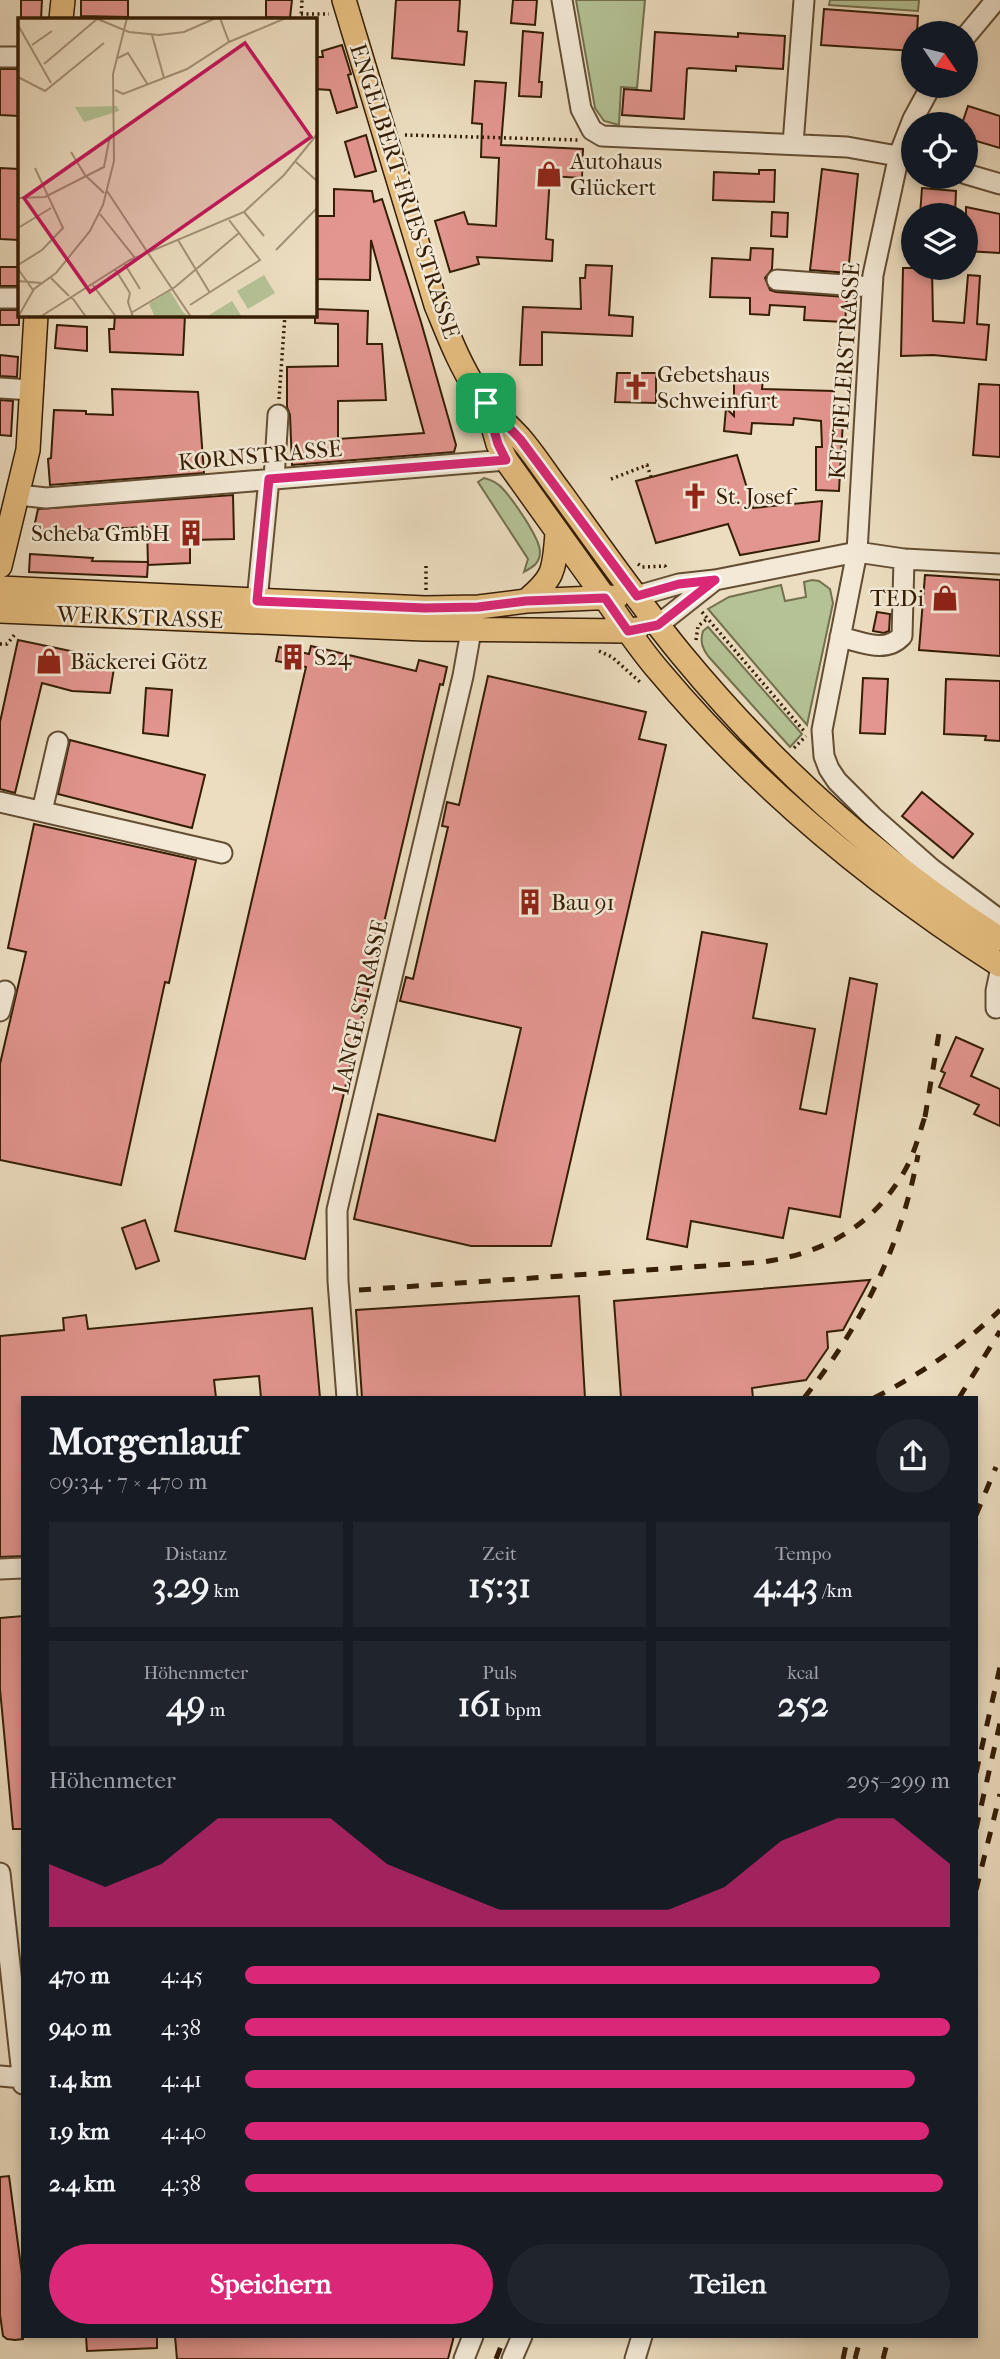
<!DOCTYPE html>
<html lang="de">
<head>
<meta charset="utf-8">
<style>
	body { margin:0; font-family:"IM FELL French Canon",serif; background:#20242c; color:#f1f3f6; height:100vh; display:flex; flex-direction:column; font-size:26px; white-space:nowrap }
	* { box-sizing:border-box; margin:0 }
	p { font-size:23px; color:#9ea1a6 }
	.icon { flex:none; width:38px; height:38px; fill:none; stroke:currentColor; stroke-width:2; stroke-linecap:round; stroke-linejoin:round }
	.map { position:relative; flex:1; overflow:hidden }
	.panel { position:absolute; left:21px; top:1396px; width:957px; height:942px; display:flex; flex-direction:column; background:#171b24; border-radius:0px; box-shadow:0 4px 10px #0003 }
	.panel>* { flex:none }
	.needle { width:46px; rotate:125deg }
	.fabs { position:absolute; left:901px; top:21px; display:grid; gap:14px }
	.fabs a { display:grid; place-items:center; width:77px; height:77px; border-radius:50%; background:#171b24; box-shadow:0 4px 10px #0003; font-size:35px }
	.pin { position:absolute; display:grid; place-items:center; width:60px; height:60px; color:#fff; margin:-30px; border-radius:14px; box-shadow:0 4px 10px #0006 }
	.round { display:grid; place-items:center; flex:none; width:74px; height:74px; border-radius:37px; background:#20242c }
	.overview { display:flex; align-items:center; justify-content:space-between; height:119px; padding:0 28px }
	h1 { font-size:38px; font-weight:700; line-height:52px }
	.stats { display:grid; grid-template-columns:repeat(3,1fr); gap:10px; height:119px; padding:7px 28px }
	.stats div { display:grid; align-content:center; border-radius:0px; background:#20242c; text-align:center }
	.stats b { font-size:35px; font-weight:700 }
	.stats small { font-size:19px; font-weight:400 }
	.stats p { font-size:19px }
	.chart { height:196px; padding:14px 28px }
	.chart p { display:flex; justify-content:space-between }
	.chart svg { width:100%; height:126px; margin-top:7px; fill:#db2777; opacity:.7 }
	.button { display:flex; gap:14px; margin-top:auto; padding:14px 28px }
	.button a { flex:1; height:80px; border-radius:42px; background:#db2777; color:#fff; font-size:28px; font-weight:700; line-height:80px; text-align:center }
	.button a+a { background:#20242c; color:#f1f3f6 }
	ul { padding:0 28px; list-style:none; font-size:23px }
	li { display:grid; grid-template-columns:112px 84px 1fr; align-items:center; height:52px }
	li i { height:18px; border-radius:9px; background:#db2777 }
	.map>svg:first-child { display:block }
	.green { fill:#b4c295; stroke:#74704e; stroke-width:2 }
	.building { fill:#e3958f; stroke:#351e06; stroke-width:2 }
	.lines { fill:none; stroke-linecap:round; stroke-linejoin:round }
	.minor-casing { stroke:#634e34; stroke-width:23 }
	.major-casing { stroke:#351e06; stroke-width:26 }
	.path { stroke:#351e06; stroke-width:3.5; stroke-dasharray:2 3.5; stroke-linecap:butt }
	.minor { stroke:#f3e9d6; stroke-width:19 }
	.major { stroke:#e6be80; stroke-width:23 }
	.rail { stroke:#351e06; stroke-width:5; stroke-dasharray:12 12; stroke-linecap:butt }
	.route-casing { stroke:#fff; stroke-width:14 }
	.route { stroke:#db2777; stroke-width:9 }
	.labels { text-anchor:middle; stroke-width:5; stroke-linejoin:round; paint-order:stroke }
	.poi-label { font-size:23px; fill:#351e06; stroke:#f3e9d6; text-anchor:start }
	.street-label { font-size:23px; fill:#351e06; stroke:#f3e9d6 }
	.inset-road { fill:none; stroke:#a39176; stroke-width:2 }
	.view { fill:#c2185b; fill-opacity:0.15; stroke:#c2185b; stroke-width:3.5 }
	.inset-edge { fill:none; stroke:#351e06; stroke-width:3.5 }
</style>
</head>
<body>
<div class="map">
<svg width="1000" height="2359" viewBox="0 0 1000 2359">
	<rect width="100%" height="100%" fill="#ecddc0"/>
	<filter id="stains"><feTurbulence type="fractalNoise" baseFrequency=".00286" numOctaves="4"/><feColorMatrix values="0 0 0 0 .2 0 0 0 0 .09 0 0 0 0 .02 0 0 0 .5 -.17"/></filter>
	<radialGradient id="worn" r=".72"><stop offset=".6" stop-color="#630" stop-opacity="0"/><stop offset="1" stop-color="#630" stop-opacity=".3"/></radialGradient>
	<path class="green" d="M576,0H645L637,88L621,87L619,125L604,121L595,108Z
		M830,0H919L918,11L829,5Z
		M484,478C492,480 498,483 503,489C513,500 540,538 540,552C540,563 533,567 524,572L528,559L478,482Z
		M812,580L819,581L830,589L833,603L807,725L708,609L729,597L781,585L785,601L806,597L804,582Z
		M708,627L802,734L790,747L708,656C702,648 700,641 703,631Z"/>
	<path class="building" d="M21,0H42L41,19H21Z
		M81,0H128V17L81,16Z
		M266,0H292L290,18L266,17Z
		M396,0H460L458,31L467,32L464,65L392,58Z
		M513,0H537L535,25L511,23Z
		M824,9L918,16L917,33H914V51L821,45Z
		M523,31L543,33L539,82H542L541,97L519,96Z
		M655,32L738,37V33L785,36L783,69L736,66V71L689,68L687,69L684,119L622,115L624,89L651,91Z
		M342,45L351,74L348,75L357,107L337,113L330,90L315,89V57H323L322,51Z
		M0,69H19V116L0,115Z
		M475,81L506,83L501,145L583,149L582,178L550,176L546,239L553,240L552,261L477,257L479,264L450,272L435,221L464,212L468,224L496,226L499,158L481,157L482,124L472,123Z
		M968,106L1000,116V148L966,138V124H962Z
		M366,135L376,171L355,177L345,142Z
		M0,168L19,169V240L0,239Z
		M822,169L858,174L848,273L810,270Z
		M759,170H775L774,202L713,200L714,172L759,174Z
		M922,188L956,191L955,215H920Z
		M334,189L372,191L374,202L382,199L421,322L456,445L454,452L292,465L290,415L287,407V367L338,366V324L315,323V309L368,311L367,344H382L386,400L338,401V439L424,433L371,240L370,280L315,279V216H334Z
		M966,207L1000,214V253L966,251Z
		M772,212L788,213L787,237L771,236Z
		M751,248L773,249L772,269L765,278L770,290L776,292L847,297L845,322L804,320L805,307L770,305L769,315L750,314V298L710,297L712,258L750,260Z
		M586,265L612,266L609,315L633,317L632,336L542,332V365H520L523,307L581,309L580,278H585Z
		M0,267H19V286H0Z
		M903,268H932L933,321L964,323L968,275L980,276L977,324L989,325L986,360L933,355L901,356Z
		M0,310H19V325H0Z
		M115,315H185L183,355L110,352L109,329H114Z
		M57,325L87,327V351L55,348Z
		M0,355L18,357L17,377L0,376Z
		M617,373H656V403L615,402Z
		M734,379L763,380L762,389L834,391V420H843L839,491L816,490V447H822L821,421L794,418L793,425L752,423L751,434L724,431L726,408L734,416Z
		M979,384L1000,385V457L973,455Z
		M112,389L198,392L204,473L50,485L48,459L51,458L54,410L86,411V414L113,415Z
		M0,400L13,401L11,436L0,435Z
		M737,455L753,508L822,501L819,541L740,555L728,524L656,543L636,481Z
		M233,495L234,539L190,540V563L148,565L147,527L33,532L38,509Z
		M30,554L93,558L92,561L148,562L147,577L29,572Z
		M925,575L1000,580V656L919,650Z
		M877,612L890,614L889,631L884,633L873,631Z
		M18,640L85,654L82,668H114L110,693L72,691L42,683L15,793L0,789V722Z
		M311,646L416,671L419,660L447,667L443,685L440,684L305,1259L175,1231L306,667L276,661L279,647L309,654Z
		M488,676L646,712L639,739L666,745L551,1246H471L354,1219L378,1114L495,1141L521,1028L400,1001L406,977L413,979L448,827L442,826L447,802L459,805Z
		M863,678L888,679L885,734L860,733Z
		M946,679L1000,681V741L985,740L986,736L944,734Z
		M146,688L172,690L168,736L143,733Z
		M70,740L205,775L192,828L58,794Z
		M922,792L973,834L953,858L902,816Z
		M34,824L196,860L169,983L165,982L121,1185L0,1160V1064L26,952L8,948Z
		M702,932L767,944L753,1018L815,1029L800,1109L826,1114L850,978L877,984L840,1217L789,1208L783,1238L691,1221L687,1247L647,1239Z
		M956,1037L983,1049L971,1076L1000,1089V1126L974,1114L979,1105L939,1087L945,1073L941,1071Z
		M145,1220L159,1261L136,1269L122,1228Z
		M870,1280L843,1330L827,1332L828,1348L806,1380L752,1388L753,1398H621L614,1301Z
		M579,1296L585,1398H362L356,1310Z
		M312,1308L320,1398H261L259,1376L214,1380L216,1398H23V1556L0,1557V1336L64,1330L63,1318L86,1315L88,1329Z
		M23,1616V1829H13L0,1689V1618Z
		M9,2176L23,2282V2339L15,2340L7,2339L3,2336L0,2315V2177Z
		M86,2336H157V2348L87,2351Z
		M175,2336H454L448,2359H177Z"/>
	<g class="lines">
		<g class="minor-casing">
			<path id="minor" d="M562,0L581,109L592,130L602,136L847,147L914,159
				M966,36L996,0
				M0,57H19
				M931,86L913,119L899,155L873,275L857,552L822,730L824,756L829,769L837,781L872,816L932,869L1000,920
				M793,144L804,0
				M966,174L1000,184
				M777,280L872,287
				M0,298H19
				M0,388L31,390
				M274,479L278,415
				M19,495L46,498L506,460
				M637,596L679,584L715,580L857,552L904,559L1000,564
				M257,601L269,479
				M658,625L715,580
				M840,637C863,642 885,654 902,636L904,559
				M0,802L222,853
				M42,811L58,742
				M996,1008V991L1000,972
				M0,1011L5,991
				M347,1398L338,1281L337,1210L463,676L471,631
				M0,1569L23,1568
				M0,1873L23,2084
				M0,2076L23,2078
				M464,2359L473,2336
				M512,2359L522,2336
				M635,2359L642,2336"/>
		</g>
		<g class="major-casing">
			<path id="major" d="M344,0L436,305C448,334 459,364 477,391C489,408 505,422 520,438C535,455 547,475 561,493C600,547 639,603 681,654C774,767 877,860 1000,939
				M61,19L63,0
				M487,406L498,444L506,460C538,505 570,549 602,594C621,620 638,647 659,671C757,788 872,883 1000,965
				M0,566L28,450L36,315
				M0,588L425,608L479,607L526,601L617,597
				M526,601C555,577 554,570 557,533
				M0,611L424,629L628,631L637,629"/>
		</g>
		<path class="path" d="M301,14H329
			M301,19L302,0
			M405,135L579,140
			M279,399L285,315
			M611,479L647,465L651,477
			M638,564L642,567L665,566L666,568
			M426,590V565
			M702,612L804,731
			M696,640L698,626L707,619
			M0,644H7L16,633
			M599,651L612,657L640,682
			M794,748L806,736"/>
		<use href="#minor" class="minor"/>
		<use href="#major" class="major"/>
		<path class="rail" d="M925,1117L940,1027
			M359,1290L763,1262C824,1253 872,1227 904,1172C915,1153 920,1131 927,1110
			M804,1398C862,1325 901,1247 918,1155
			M874,1398C922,1373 960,1348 1000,1310
			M959,1398L1000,1331
			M976,1515L996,1467
			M976,1773L1000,1667
			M976,1829L1000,1723
			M976,1890L1000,1794
			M496,2359L505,2336
			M843,2359L848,2336
			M855,2359L861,2336
			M883,2359L889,2336"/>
	</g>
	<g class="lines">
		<g class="route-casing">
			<path id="route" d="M486,403L520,439L637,596L679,584L715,580L658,625L628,631L605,598L526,601L478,607L425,608L257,601L269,479L506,460L498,444Z"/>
		</g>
		<use href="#route" class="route"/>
	</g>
	<defs>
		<g id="shop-bare" transform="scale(2.1)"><path d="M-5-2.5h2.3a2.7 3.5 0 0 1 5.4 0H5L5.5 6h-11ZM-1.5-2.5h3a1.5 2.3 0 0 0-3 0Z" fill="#8f2418" stroke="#f3e9d6" stroke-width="2.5" paint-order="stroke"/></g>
		<g id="church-bare" transform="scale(2.1)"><path d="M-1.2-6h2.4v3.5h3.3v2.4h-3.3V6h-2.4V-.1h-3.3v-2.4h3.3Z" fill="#8f2418" stroke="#f3e9d6" stroke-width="2.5" paint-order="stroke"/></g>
		<g id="building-bare" transform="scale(2.1)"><path d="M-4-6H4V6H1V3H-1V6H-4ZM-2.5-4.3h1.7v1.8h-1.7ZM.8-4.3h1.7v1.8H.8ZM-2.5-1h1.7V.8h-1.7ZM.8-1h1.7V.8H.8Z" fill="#8f2418" stroke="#f3e9d6" stroke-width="2.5" paint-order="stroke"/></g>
	</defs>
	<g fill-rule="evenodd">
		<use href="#shop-bare" x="549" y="174"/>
		<use href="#church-bare" x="636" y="387"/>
		<use href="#church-bare" x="695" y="496"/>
		<use href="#building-bare" x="191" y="533"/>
		<use href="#shop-bare" x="945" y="598"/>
		<use href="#building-bare" x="293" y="657"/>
		<use href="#shop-bare" x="49" y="661"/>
		<use href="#building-bare" x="530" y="902"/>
	</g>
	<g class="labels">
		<g class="poi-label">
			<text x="570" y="169">Autohaus<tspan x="570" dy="26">Glückert</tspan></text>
			<text x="657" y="382">Gebetshaus<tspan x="657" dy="26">Schweinfurt</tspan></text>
			<text x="716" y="504">St. Josef</text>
			<text x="170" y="541" text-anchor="end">Scheba GmbH</text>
			<text x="924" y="606" text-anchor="end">TEDi</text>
			<text x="314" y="665">S24</text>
			<text x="70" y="669">Bäckerei Götz</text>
			<text x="551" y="910">Bau 91</text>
		</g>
		<g class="street-label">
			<text transform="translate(405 191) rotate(72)" y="8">ENGELBERT-FRIES-STRASSE</text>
			<text transform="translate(844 371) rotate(-86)" y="8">KETTELERSTRASSE</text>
			<text transform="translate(260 455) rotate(-5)" y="8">KORNSTRASSE</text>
			<text transform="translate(140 617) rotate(2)" y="8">WERKSTRASSE</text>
			<text transform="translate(360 1007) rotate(-77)" y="8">LANGE STRASSE</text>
		</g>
	</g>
	<g transform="translate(18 18)">
		<rect width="299" height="299" fill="#ecddc0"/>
		<path d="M99,88L101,93L66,104L57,89ZM246,257L257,275L230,291L219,273ZM152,273L165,294L171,299H137L131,286ZM214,283L224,299H193L191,297Z" fill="#b4c295"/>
		<path class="inset-road" d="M77,0L111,14L141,17L166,14L198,0M202,0L211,24M0,7L33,65M134,17L146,60M14,27L34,13M100,40L110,35L130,67M26,46L79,1M0,59L27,73L86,25M97,72L105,76L169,51L211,24L268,0M53,134L67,157L86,175M278,144L300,164M89,173L130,235M0,180L27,179L86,149L92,118L101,114M226,194L246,218M82,196L117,240M0,210L33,190M160,222L192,275M258,232L300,189M130,235L173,299M106,245L122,271M0,247L24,232L45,210L17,150M0,251L15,272M97,251L112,275M33,260L51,278M0,263L23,265M75,267L98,299M112,275L110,284L115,299M53,278L68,299M172,287L242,242L211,202M113,295L157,269L221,215M0,299L16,271L38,255L72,213L85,187L96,143L95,56L109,0M22,299L112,242L226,194L266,157L300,115"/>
		<path class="view" d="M227,25L293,119L72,274L6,180Z"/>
		<rect width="299" height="299" class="inset-edge"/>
	</g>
	<rect width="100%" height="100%" filter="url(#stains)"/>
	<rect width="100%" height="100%" fill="url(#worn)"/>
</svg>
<div class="fabs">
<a><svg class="needle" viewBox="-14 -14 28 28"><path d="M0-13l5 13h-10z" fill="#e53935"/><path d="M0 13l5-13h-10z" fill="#9ea1a6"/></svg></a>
<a><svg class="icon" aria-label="locate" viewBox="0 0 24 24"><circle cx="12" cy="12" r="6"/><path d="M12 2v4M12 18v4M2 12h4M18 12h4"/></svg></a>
<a><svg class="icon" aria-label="layers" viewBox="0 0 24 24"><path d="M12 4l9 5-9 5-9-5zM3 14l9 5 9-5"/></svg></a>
</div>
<div class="pin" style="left:486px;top:403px;background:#1e9e55"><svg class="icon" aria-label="arrive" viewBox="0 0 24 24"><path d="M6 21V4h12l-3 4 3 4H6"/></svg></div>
<section class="panel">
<div class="overview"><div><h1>Morgenlauf</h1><p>09:34 · 7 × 470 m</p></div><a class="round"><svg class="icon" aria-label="share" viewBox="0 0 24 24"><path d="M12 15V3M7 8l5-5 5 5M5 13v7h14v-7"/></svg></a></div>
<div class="stats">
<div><p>Distanz</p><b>3.29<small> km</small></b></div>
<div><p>Zeit</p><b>15:31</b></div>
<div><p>Tempo</p><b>4:43<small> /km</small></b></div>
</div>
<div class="stats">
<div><p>Höhenmeter</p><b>49<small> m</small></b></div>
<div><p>Puls</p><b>161<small> bpm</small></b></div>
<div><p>kcal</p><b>252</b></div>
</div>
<div class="chart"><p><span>Höhenmeter</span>295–299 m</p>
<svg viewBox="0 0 160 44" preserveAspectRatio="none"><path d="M0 44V22L10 30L20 22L30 6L40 6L50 6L60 22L70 30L80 38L90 38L100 38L110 38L120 30L130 14L140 6L150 6L160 22V44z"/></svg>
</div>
<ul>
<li><b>470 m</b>4:45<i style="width:90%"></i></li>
<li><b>940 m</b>4:38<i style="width:100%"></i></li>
<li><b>1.4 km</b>4:41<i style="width:95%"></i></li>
<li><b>1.9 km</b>4:40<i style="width:97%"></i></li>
<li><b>2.4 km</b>4:38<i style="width:99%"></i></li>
</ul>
<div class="button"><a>Speichern</a><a>Teilen</a></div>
</section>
</div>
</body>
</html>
